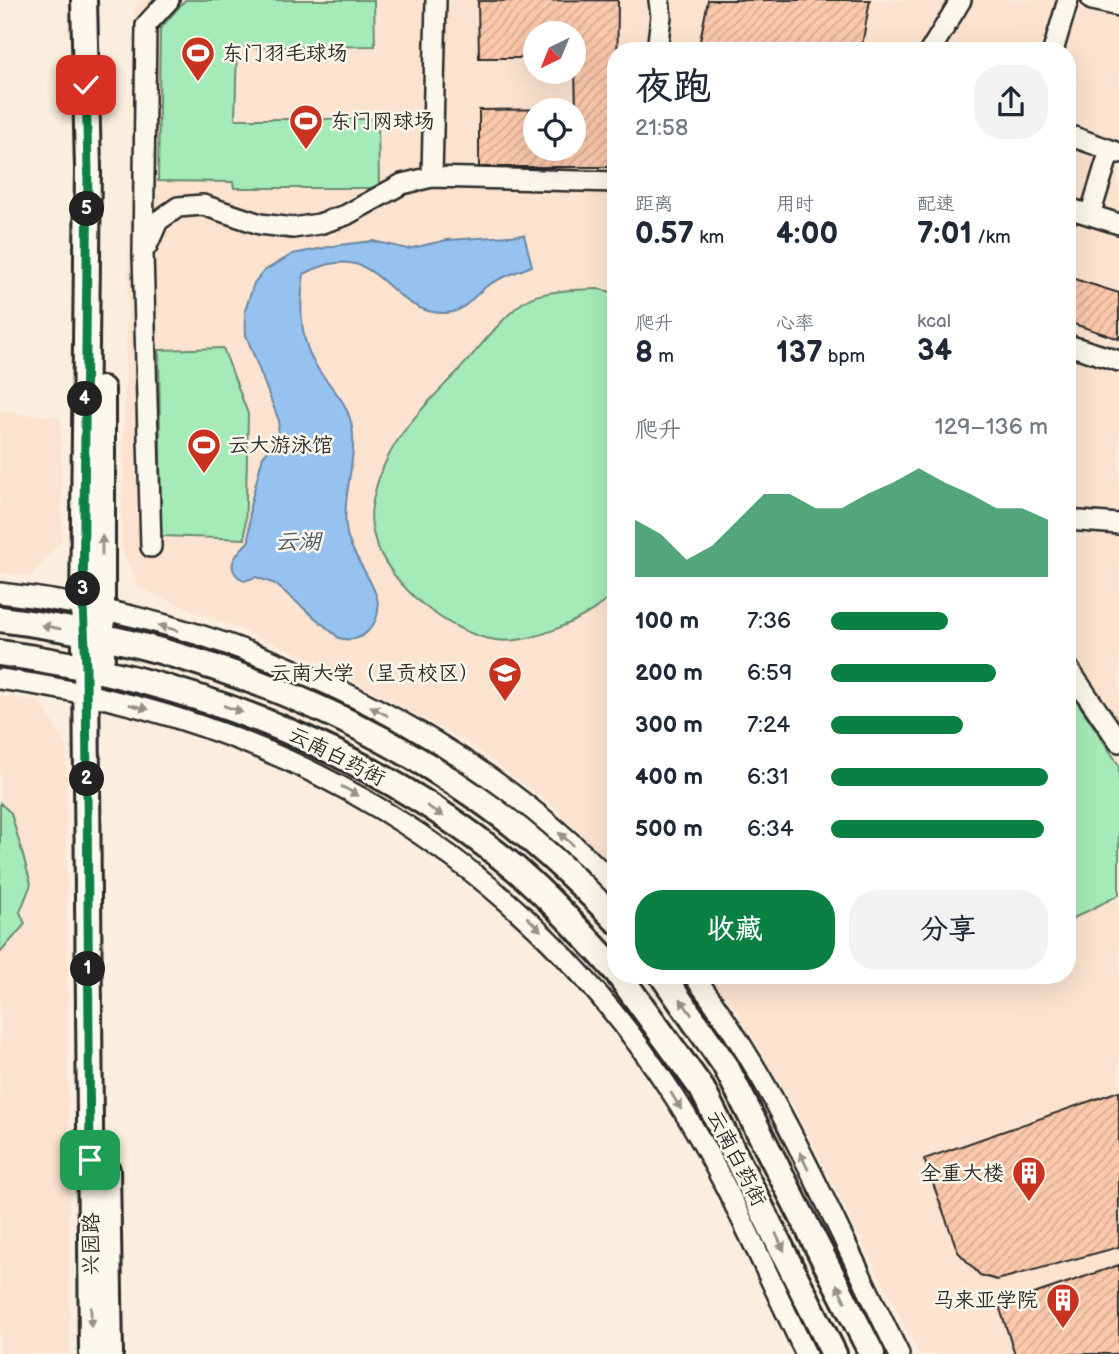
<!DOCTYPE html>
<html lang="zh">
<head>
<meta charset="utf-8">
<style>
	body { margin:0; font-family:"Balsamiq Sans","LXGW WenKai TC",sans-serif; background:#f2f2f3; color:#1f2937; height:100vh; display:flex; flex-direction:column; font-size:26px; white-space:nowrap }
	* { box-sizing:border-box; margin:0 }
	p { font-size:23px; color:#747a83 }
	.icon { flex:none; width:38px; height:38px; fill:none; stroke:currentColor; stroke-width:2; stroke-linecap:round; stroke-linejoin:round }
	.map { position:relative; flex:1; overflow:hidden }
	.drawer { position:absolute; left:607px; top:42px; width:469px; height:942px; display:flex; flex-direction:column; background:#fff; border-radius:28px; box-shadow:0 7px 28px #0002 }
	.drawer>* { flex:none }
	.needle { width:46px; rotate:223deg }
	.controls { position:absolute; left:523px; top:21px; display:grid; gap:14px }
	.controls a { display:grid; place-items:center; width:63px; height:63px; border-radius:50%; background:#fff; box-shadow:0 7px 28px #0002; font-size:35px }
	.pin { position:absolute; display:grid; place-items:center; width:60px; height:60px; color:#fff; margin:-30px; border-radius:14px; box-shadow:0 4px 10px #0006 }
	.km { position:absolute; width:35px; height:35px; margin:-18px; border-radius:50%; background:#222; color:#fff; font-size:19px; line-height:35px; text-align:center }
	.round { display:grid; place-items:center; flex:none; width:74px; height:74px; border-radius:28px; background:#f2f2f3 }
	.overview { display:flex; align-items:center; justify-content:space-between; height:119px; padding:0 28px }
	h1 { font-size:38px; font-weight:700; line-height:52px }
	.figures { display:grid; grid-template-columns:repeat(3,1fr); gap:10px; height:119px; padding:7px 28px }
	.figures div { display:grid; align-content:center }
	.figures b { font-size:30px; font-weight:700 }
	.figures small { font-size:19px; font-weight:400 }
	.figures p { font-size:19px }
	.chart { height:196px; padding:14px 28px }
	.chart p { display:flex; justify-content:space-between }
	.chart svg { width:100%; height:126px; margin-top:7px; fill:#0b8043; opacity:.7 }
	.cta { display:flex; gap:14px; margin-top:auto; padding:14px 28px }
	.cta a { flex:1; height:80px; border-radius:28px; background:#0b8043; color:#fff; font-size:28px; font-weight:700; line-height:80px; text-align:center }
	.cta a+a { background:#f2f2f3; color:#1f2937 }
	ul { padding:0 28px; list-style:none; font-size:23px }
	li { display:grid; grid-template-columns:112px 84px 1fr; align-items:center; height:52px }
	li i { height:18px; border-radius:9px; background:#0b8043 }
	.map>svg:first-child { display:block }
	.built { fill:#fbe3cf; fill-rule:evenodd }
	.green { fill:#a5ebb7; stroke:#688b71; stroke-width:2 }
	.water { fill:#95c2ef; stroke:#6b86a1; stroke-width:2 }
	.building { fill:url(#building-hatch); stroke:#2b2b2b; stroke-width:2; fill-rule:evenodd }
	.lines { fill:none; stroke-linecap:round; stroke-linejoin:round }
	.minor-casing { stroke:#2b2b2b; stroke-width:24 }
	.major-casing { stroke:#2b2b2b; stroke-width:30 }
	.minor { stroke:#fbf7ec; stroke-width:19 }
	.major { stroke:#fbf7ec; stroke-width:24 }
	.oneway { fill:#93918c }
	.route-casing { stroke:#fff; stroke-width:14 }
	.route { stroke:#0b8043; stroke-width:9 }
	.labels { text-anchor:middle; stroke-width:5; stroke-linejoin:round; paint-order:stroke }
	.poi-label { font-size:21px; fill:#2b2b2b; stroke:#fbf7ec; text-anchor:start }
	.street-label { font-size:21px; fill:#2b2b2b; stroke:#fbf7ec }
	.water-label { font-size:23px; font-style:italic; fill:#4b5866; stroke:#fbf7ec }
</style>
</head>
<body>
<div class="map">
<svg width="1119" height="1354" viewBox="0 0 1119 1354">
	<defs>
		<pattern id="building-hatch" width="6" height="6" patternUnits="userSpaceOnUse" patternTransform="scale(1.75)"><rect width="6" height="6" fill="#fbc8ab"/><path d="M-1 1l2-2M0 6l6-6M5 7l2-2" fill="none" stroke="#d7ac93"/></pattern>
	</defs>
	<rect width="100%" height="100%" fill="#fbeedf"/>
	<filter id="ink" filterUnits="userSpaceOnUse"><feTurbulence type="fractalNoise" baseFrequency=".0143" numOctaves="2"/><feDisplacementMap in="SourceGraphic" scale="14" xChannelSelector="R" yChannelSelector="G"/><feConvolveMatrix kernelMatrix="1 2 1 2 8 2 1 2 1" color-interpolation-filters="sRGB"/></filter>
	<g filter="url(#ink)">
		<path class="built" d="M145,0H1119V1354H919L794,1107L736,1009L707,975H1068V51H616V869L552,805L468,743L321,663L139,588L121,547L135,6ZM536,33H574V72H536ZM536,110H574V149H536Z
			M0,412L61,417L62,540L31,576L0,573Z
			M0,696L35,700L43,706L66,746L70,1354H0Z"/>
		<path class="green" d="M185,0H374L375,46L237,48L235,119H378L379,188H234L233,182L158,181L160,29Z
			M598,289L616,293V591C592,617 532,645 496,640C442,633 362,566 372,506C382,445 418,413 459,370C477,351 504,315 525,301C540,290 579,290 598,289Z
			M223,348L248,414L245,539L161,536L159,350Z
			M1068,688L1119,765V895L1068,921Z
			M0,803L11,813L31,884L20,912L25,924L0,953Z"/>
		<path class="water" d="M524,235L532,266C517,272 500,277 487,286C471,297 466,313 443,313C385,313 380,233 304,274C299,309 299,343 320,372C334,390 348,404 352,427C358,456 340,503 347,534C353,565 398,601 368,631C360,640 350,641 339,638L275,584L256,577L244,581C222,568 236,554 249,541L250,506L263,456L277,440L279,421L246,335L245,311L254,283L264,271L293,254L339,245L373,241L408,249L447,240Z"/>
		<path class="building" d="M618,0L616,167H479V110L576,109L574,33H536V58H479L478,1ZM536,110H574V149H536Z
			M708,0H870L861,51H698Z
			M1068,277L1119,293V339L1068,322Z
			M1119,1091V1247L997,1280L980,1275L958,1252L924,1159Z
			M1119,1265V1354H1015L999,1306Z"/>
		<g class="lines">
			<g class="minor-casing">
				<path id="minor" d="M436,0L432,177L616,182
					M1092,0L1119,6
					M657,51L661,16L659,0
					M930,51L961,0
					M1053,51L1068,0
					M1068,135L1119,153
					M1068,208L1119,224
					M1090,215L1110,150
					M147,246L158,221L178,207L203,205L260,224L293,228L319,224L346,215L402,184L432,177
					M1068,345L1119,361
					M1068,520L1119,524
					M151,547L143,253L146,25L169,0
					M0,593C226,618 457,721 616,886
					M1068,668L1119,742
					M0,679C283,718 517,854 674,1096C724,1173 765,1271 806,1354
					M693,975C779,1086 836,1228 899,1354"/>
			</g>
			<g class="major-casing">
				<path id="major" d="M84,0L88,169L83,606L86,667L92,1354
					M0,619C169,640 337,700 477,798C528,833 573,876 616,920
					M0,653C187,678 370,748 516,869C552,900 584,935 616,971
					M102,657V389
					M619,975L702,1089L834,1354
					M662,975L725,1065L872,1354
					M107,1170L110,1354"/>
			</g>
			<use href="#minor" class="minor"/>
			<use href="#major" class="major"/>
		</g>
		<defs><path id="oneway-solid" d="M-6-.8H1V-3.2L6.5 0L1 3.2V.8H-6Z" transform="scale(1.75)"/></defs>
		<g class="oneway">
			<use href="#oneway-solid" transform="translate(102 545) rotate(-90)"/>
			<use href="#oneway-solid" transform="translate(51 627) rotate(-169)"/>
			<use href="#oneway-solid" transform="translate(168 628) rotate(-164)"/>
			<use href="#oneway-solid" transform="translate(139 707) rotate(14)"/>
			<use href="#oneway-solid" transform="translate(233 709) rotate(20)"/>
			<use href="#oneway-solid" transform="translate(379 711) rotate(-151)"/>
			<use href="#oneway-solid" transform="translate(350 791) rotate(29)"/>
			<use href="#oneway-solid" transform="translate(435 811) rotate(33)"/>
			<use href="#oneway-solid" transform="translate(566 839) rotate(-139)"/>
			<use href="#oneway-solid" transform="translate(534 924) rotate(45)"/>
			<use href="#oneway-solid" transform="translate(686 1007) rotate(-125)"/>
			<use href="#oneway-solid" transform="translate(676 1101) rotate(59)"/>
			<use href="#oneway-solid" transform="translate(804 1161) rotate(-115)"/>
			<use href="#oneway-solid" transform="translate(780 1242) rotate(64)"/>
			<use href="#oneway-solid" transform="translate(841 1293) rotate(-116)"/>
			<use href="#oneway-solid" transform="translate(91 1317) rotate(90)"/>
		</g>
	</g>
	<g class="lines" filter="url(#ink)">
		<g class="route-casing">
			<path id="route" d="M86,85L88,169L83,606L86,667L90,1160"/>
		</g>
		<use href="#route" class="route"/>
	</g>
	<defs>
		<g id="stadium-pin" transform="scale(1.75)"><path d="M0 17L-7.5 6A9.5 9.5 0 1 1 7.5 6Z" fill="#c8321e" stroke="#fbf7ec"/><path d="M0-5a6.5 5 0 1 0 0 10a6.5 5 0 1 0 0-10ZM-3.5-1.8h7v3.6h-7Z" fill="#fff"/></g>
		<g id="university-pin" transform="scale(1.75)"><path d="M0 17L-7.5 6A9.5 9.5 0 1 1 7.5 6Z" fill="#c8321e" stroke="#fbf7ec"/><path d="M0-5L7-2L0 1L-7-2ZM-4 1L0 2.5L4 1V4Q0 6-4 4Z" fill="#fff"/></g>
		<g id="building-pin" transform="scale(1.75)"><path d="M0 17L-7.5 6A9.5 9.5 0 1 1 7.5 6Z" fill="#c8321e" stroke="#fbf7ec"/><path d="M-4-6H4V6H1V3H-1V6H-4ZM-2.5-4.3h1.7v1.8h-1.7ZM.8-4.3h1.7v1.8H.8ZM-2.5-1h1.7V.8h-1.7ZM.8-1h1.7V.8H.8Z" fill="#fff"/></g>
	</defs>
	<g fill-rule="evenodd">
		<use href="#stadium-pin" x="198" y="53"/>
		<use href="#stadium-pin" x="306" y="121"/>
		<use href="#stadium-pin" x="204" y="445"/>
		<use href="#university-pin" x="505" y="673"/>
		<use href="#building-pin" x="1029" y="1173"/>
		<use href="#building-pin" x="1063" y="1300"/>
	</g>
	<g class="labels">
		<g class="poi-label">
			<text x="222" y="60">东门羽毛球场</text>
			<text x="330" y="128">东门网球场</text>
			<text x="228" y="452">云大游泳馆</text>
			<text x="480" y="680" text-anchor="end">云南大学（呈贡校区）</text>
			<text x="1004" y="1180" text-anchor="end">全重大楼</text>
			<text x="1038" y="1307" text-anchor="end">马来亚学院</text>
		</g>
		<g class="street-label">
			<text transform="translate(337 756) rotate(27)" y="7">云南白药街</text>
			<text transform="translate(737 1158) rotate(63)" y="7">云南白药街</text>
			<text transform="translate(91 1244) rotate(-90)" y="7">兴园路</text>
		</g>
		<g class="water-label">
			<text x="298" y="549">云湖</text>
		</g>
	</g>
</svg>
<div class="controls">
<a><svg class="needle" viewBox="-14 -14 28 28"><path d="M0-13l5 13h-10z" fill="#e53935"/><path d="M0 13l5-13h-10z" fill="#747a83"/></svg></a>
<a><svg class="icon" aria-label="locate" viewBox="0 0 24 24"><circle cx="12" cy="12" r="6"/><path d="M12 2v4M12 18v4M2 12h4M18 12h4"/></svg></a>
</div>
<div class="pin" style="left:90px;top:1160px;background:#1e9e55"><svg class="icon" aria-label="arrive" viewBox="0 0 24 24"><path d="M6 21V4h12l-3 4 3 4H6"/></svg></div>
<div class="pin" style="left:86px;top:85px;background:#d93025"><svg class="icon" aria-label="check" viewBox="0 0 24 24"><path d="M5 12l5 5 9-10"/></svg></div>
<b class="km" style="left:88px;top:969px">1</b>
<b class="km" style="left:87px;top:779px">2</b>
<b class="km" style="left:83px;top:589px">3</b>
<b class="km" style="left:85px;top:399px">4</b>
<b class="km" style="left:87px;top:209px">5</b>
<section class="drawer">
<div class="overview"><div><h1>夜跑</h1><p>21:58</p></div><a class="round"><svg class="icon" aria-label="share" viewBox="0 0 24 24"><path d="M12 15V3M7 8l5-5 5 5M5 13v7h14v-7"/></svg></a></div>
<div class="figures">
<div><p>距离</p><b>0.57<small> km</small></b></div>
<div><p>用时</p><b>4:00</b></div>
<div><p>配速</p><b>7:01<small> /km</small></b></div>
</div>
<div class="figures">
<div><p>爬升</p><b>8<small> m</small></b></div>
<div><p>心率</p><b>137<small> bpm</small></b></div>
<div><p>kcal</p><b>34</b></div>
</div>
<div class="chart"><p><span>爬升</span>129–136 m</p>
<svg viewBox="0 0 160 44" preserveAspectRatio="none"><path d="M0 44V24L10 29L20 38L30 33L40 24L50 15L60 15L70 20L80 20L90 15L100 11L110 6L120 11L130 15L140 20L150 20L160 24V44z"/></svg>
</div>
<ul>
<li><b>100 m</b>7:36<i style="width:54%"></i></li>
<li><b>200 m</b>6:59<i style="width:76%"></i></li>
<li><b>300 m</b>7:24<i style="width:61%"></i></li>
<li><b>400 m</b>6:31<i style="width:100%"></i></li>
<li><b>500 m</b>6:34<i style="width:98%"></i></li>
</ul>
<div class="cta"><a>收藏</a><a>分享</a></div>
</section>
</div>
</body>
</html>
